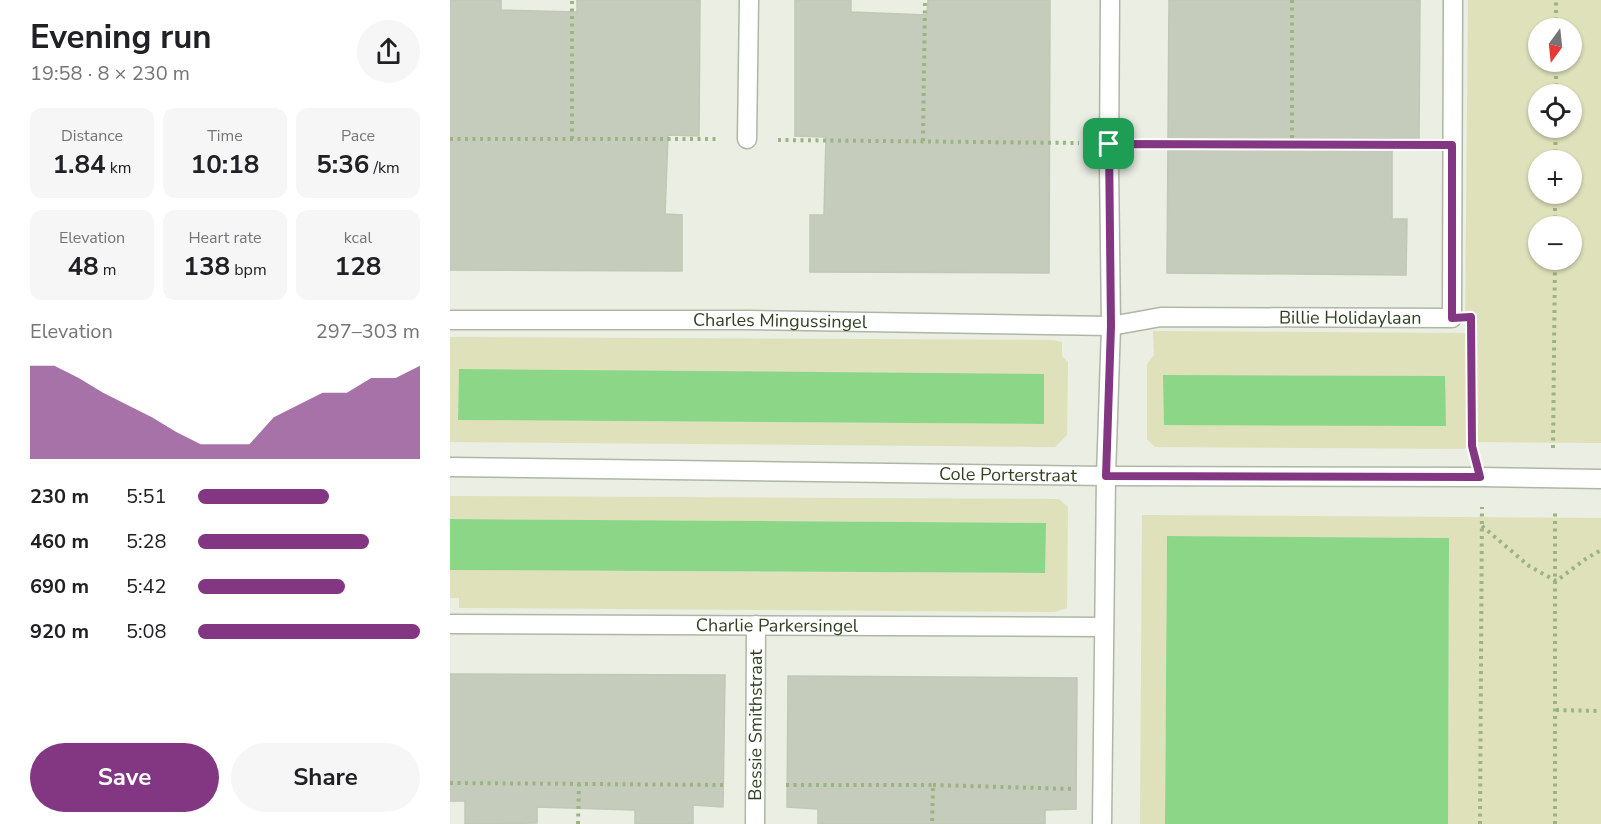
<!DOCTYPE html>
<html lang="en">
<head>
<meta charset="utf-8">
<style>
	body { margin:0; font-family:"Nunito Sans",sans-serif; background:#f6f6f6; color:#202124; height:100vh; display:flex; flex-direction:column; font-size:22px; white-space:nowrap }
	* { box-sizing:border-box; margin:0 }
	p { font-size:20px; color:#757577 }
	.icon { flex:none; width:33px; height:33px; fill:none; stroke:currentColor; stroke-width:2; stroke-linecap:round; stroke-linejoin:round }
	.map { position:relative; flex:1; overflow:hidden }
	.drawer { display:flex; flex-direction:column; background:#fff; width:450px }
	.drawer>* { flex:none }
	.needle { width:39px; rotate:195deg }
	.controls { position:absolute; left:1078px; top:18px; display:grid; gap:12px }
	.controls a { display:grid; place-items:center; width:54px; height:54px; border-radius:50%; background:#fff; box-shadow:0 2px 4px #0004; font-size:30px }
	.pin { position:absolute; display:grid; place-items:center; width:51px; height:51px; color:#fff; margin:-26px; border-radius:12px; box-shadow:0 3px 9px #0006 }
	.round { display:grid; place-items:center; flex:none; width:63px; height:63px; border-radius:32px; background:#f6f6f6 }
	.overview { display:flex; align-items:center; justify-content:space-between; height:102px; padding:0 30px }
	h1 { font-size:33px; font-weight:700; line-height:45px }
	.stats { display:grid; grid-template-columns:repeat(3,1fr); gap:9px; height:102px; padding:6px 30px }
	.stats div { display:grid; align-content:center; border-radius:12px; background:#f6f6f6; text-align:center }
	.stats b { font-size:26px; font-weight:700 }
	.stats small { font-size:16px; font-weight:400 }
	.stats p { font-size:16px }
	.chart { height:168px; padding:12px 30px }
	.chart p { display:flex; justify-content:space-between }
	.chart svg { width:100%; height:108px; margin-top:6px; fill:#833782; opacity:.7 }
	.primary-button { display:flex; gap:12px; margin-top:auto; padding:12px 30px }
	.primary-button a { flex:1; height:69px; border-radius:36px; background:#833782; color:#fff; font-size:24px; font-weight:700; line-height:69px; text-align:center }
	.primary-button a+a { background:#f6f6f6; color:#202124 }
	ul { padding:0 30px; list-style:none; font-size:20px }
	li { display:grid; grid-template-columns:96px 72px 1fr; align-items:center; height:45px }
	li i { height:15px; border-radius:8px; background:#833782 }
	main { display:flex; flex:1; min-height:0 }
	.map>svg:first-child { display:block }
	.green { fill:#dee1ba; fill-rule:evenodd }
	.water { fill:#8bd787 }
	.building { fill:#c5ccbb; stroke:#c1c8b5; stroke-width:1.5 }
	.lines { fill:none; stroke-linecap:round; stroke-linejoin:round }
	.pedestrian-casing { stroke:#aeb7a5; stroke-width:21 }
	.minor-casing { stroke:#aeb7a5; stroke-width:21 }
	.path { stroke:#9cb481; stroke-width:4; stroke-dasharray:3 4.5; stroke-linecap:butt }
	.pedestrian { stroke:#fff; stroke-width:18 }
	.minor { stroke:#fff; stroke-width:18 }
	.route-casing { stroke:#fff; stroke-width:12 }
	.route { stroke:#833782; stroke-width:8 }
	.labels { text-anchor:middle; stroke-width:5; stroke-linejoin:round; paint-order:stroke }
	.street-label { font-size:18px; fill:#304121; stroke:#f8faf4 }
</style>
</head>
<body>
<main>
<section class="drawer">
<div class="overview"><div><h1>Evening run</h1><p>19:58 · 8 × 230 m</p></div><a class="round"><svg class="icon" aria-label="share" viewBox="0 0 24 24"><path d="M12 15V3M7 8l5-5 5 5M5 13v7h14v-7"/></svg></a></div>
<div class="stats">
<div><p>Distance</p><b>1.84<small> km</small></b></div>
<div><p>Time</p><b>10:18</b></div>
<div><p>Pace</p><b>5:36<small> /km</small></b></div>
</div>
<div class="stats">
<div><p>Elevation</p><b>48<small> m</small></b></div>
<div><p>Heart rate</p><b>138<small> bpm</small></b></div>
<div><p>kcal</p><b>128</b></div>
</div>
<div class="chart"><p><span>Elevation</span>297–303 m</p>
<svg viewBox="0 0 160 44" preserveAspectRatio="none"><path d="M0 44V6L10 6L20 11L30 17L40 22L50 27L60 33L70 38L80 38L90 38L100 27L110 22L120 17L130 17L140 11L150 11L160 6V44z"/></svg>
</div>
<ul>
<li><b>230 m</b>5:51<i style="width:59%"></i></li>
<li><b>460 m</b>5:28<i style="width:77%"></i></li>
<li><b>690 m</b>5:42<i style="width:66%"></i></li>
<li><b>920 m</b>5:08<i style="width:100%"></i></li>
</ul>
<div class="primary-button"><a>Save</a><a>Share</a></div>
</section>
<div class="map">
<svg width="1151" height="824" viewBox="0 0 1151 824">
	<rect width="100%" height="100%" fill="#eaeee3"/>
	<path class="green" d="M1018,0H1151V443L1027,442L1013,449L705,447L697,439V364L704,355L703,331L1015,333ZM1089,28H1122V62H1089ZM1089,94H1122V128H1089ZM1089,160H1122V194H1089ZM1089,226H1122V260H1089Z
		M0,337L603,340L612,342V356L618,362L617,435L605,447L0,442ZM9,370L594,424L8,420Z
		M0,496L609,499L618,507L617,608L604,612L9,608V598H0V570L595,573V523L0,519Z
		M692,515L1151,518V824H998L999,538L717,536L715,824H690Z"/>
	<path class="water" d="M9,369L594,374V424L8,420Z
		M713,375L995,376L996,426L714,425Z
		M0,519L596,523L595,573L0,570Z
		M717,536L999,538L998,824H715Z"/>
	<path class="building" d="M0,0H51V10L127,12V0H250L249,136L218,135L215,214L232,215V271L0,270Z
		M345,0H401V12L477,15L478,0H600L599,273L360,272V215H374L376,137L345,136Z
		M719,0H970L969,141L942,140V219H957L956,275L717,273Z
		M0,674L275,675L273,807L243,805V824H185V810L87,807V823L15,824V801H0Z
		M338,676L627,678L626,809L595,810V824H368V809L337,807Z"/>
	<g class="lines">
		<g class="pedestrian-casing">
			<g id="pedestrian">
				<path d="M297,139L299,0"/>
				<path id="s1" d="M661,326L711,317L1002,318L1003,0"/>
			</g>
		</g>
		<g class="minor-casing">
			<g id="minor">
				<path id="s2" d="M0,320H296L661,326"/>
				<path id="s3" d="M0,467L656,476L1030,477L1151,479"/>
				<path id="s4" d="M0,624L654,627"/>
				<path id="s5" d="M305,824L306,625"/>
				<path d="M652,824L656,476L661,326L659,164L660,0"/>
			</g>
		</g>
		<path class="path" d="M842,0V144
			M1106,28V0
			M1106,94V62
			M0,139H266
			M122,139V0
			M328,140L629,143
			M473,141L475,0
			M688,144L971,145
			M1105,160L1106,128
			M1105,226V194
			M1021,340L1022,446
			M1103,448L1105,260
			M1032,526L1079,566L1106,581L1137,558L1151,550
			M1106,710L1151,711
			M0,783L275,785
			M336,785H483L482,824
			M483,785L623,789
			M128,824L129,784
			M1030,824L1032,507
			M1105,824V509"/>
		<use href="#pedestrian" class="pedestrian"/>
		<use href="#minor" class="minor"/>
	</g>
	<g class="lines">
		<g class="route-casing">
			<path id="route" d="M659,144L1002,145V318L1021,317L1022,446L1030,477L656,476L661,326Z"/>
		</g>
		<use href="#route" class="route"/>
	</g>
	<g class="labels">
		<g class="street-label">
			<text dy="6" stroke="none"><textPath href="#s1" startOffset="240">Billie Holidaylaan</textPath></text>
			<text dy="6" stroke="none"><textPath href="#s2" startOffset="330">Charles Mingussingel</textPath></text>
			<text dy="6" stroke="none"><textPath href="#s3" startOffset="558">Cole Porterstraat</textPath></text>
			<text dy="6" stroke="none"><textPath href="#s4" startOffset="327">Charlie Parkersingel</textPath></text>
			<text dy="6" stroke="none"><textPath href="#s5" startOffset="99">Bessie Smithstraat</textPath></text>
		</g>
	</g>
</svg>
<div class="controls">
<a><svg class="needle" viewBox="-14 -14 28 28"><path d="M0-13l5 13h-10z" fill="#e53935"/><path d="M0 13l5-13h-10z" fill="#757577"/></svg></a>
<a><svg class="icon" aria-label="locate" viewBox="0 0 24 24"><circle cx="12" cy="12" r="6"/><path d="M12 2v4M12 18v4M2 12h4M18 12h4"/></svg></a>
<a>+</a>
<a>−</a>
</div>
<div class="pin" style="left:659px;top:144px;background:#1e9e55"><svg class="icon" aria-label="arrive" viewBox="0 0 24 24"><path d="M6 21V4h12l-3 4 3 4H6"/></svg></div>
</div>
</main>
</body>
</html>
